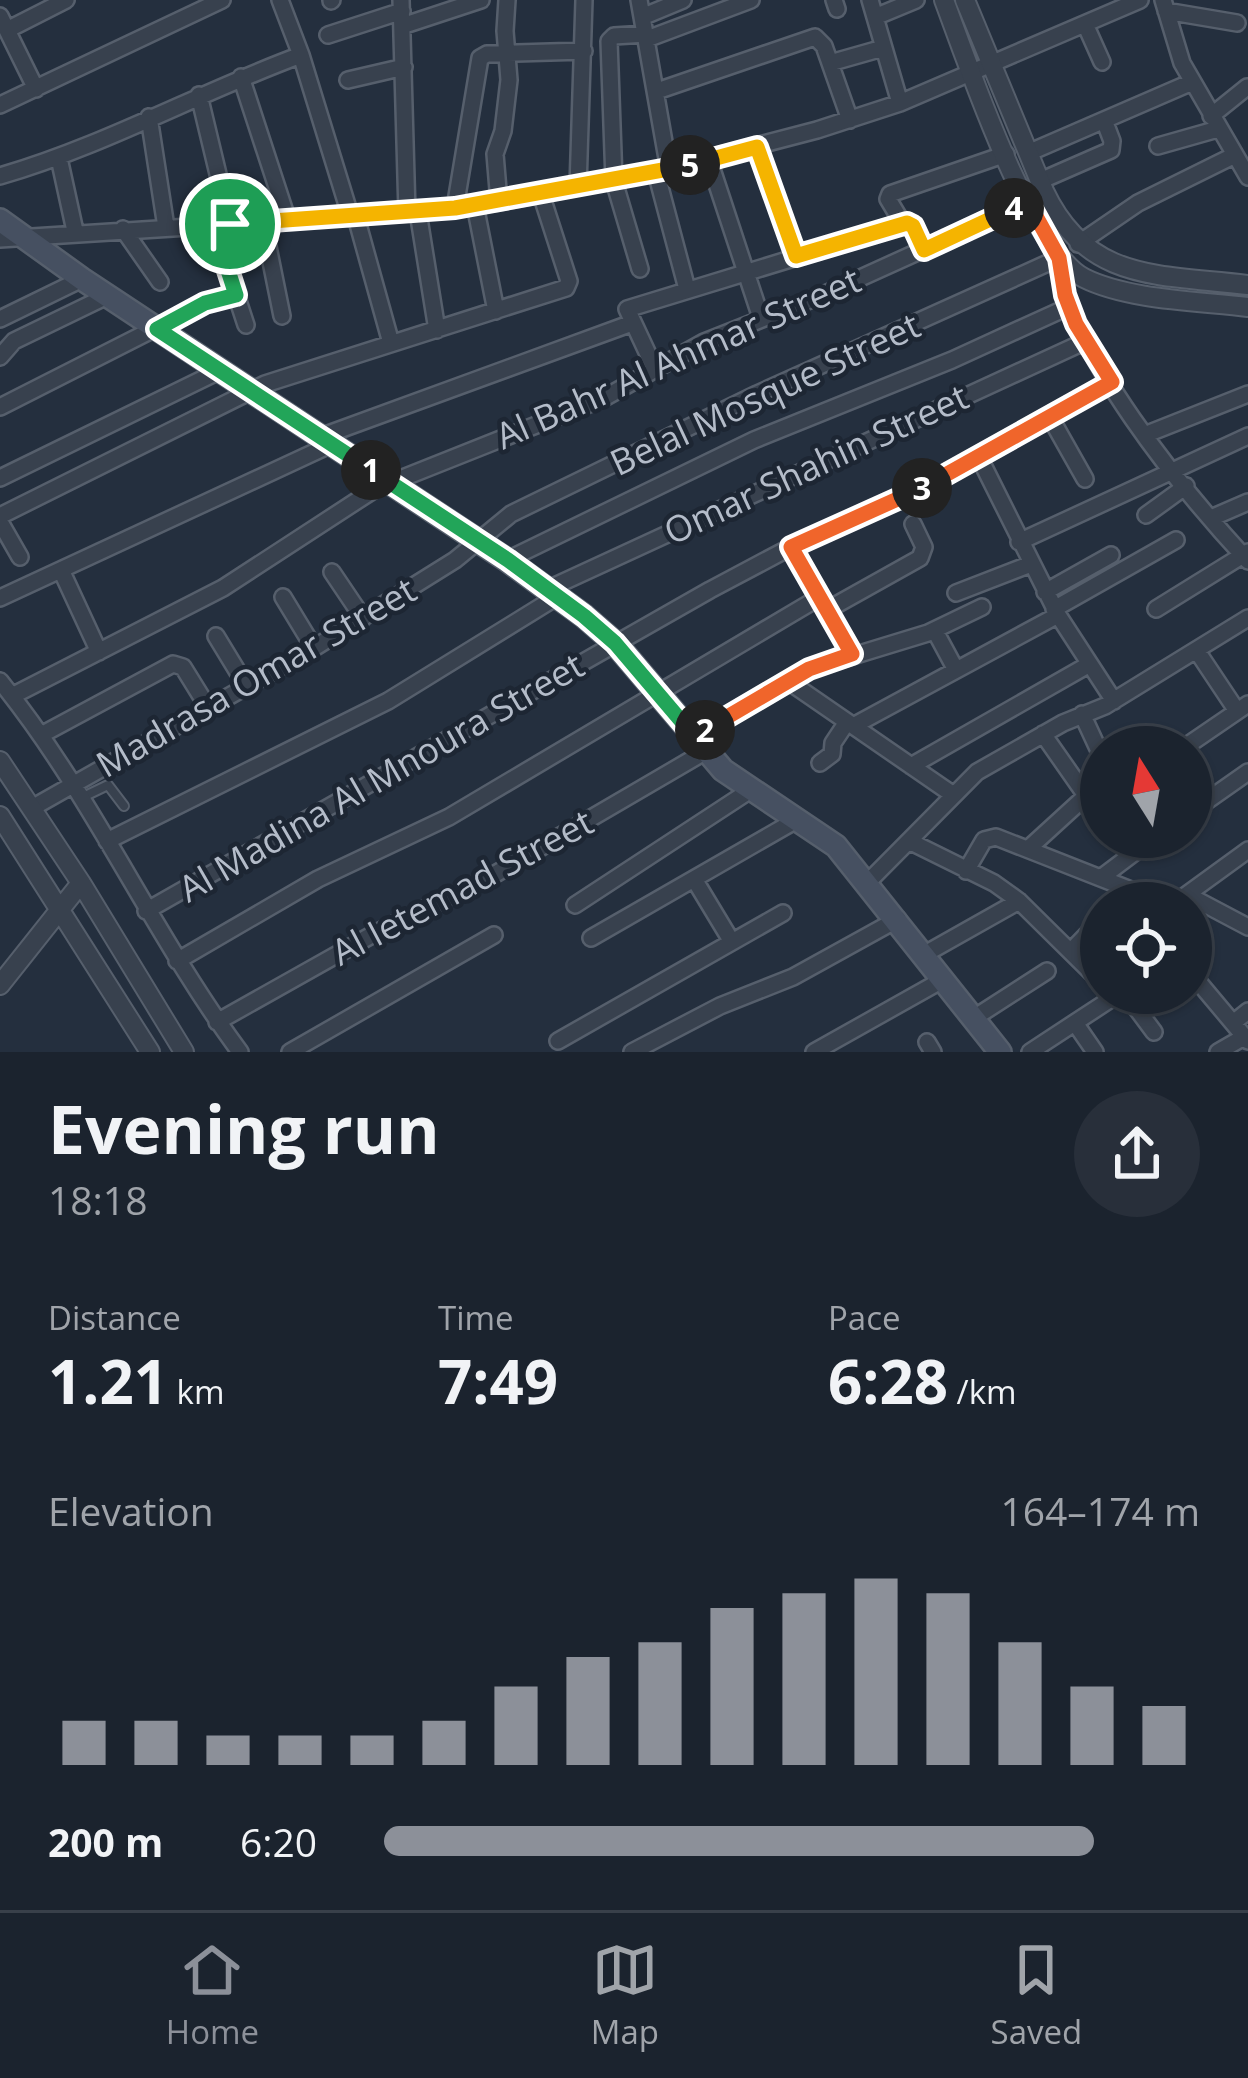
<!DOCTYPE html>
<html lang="en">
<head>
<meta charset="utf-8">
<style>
	body { margin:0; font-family:"Open Sans",sans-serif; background:#282f3a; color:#f1f3f6; height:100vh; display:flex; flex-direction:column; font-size:45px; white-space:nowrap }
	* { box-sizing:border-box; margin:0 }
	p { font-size:39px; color:#a0a4aa }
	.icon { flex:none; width:66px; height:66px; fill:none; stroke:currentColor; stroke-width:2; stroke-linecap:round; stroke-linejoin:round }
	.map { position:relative; height:1052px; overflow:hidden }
	.sheet { display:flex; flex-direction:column; background:#1b232e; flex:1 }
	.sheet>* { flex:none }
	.needle { width:78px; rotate:349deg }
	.controls { position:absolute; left:1080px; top:726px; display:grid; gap:24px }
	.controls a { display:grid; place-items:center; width:132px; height:132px; border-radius:50%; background:#1b232e; box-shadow:0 3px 9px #0004,0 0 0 3px #39404a; font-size:60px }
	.pin { position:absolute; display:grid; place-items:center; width:102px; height:102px; color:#fff; margin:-51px; border:6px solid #fff; border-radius:50%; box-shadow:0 3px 12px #0007 }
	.km { position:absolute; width:60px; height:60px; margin:-30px; border-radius:50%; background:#222; color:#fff; font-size:33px; line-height:60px; text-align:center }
	.round { display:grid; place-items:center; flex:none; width:126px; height:126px; border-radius:63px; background:#282f3a }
	.headline { display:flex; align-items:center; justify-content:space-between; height:204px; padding:0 48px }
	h1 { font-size:66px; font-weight:700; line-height:90px }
	.stats { display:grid; grid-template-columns:repeat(3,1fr); gap:18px; height:204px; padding:12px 48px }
	.stats div { display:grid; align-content:center }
	.stats b { font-size:60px; font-weight:700 }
	.stats small { font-size:33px; font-weight:400 }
	.stats p { font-size:33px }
	.chart { height:336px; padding:24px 48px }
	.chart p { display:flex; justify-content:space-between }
	.chart svg { width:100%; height:216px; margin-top:12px; stroke:#8c9099; stroke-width:6 }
	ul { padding:0 48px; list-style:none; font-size:39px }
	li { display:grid; grid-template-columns:192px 144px 1fr; align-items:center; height:90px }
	li i { height:30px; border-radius:15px; background:#8c9099 }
	.tab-bar { display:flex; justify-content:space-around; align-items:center; height:168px; border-top:3px solid #39404a; background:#1b232e; font-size:33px; color:#a0a4aa }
	.tab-bar a { display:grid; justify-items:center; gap:6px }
	.tab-bar .active { color:#8c9099 }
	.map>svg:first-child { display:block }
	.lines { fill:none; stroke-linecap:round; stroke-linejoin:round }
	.service-casing { stroke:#565f6c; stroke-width:12 }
	.minor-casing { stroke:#565f6c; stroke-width:20 }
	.tertiary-casing { stroke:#565f6c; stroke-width:22 }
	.secondary-casing { stroke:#565f6c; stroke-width:26 }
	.service { stroke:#38414e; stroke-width:8 }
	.minor { stroke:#38414e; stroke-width:15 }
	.tertiary { stroke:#38414e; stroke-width:18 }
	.secondary { stroke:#465061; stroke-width:21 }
	.split-1-casing { stroke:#fff; stroke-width:24 }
	.split-2-casing { stroke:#fff; stroke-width:24 }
	.split-3-casing { stroke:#fff; stroke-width:24 }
	.split-4-casing { stroke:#fff; stroke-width:24 }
	.split-5-casing { stroke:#fff; stroke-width:24 }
	.split-6-casing { stroke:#fff; stroke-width:24 }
	.split-1 { stroke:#22a559; stroke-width:15 }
	.split-2 { stroke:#22a559; stroke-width:15 }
	.split-3 { stroke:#f0652b; stroke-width:15 }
	.split-4 { stroke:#f0652b; stroke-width:15 }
	.split-5 { stroke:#f5b400; stroke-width:15 }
	.split-6 { stroke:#f5b400; stroke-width:15 }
	.labels { text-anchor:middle; stroke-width:9; stroke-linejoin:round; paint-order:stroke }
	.street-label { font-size:36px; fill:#b4bcc9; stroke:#1d2633 }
</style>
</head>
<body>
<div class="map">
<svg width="1248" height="1052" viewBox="0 0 1248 1052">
	<rect width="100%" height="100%" fill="#242f3e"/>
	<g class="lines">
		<g class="service-casing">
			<path id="service" d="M83,797L108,785L124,806"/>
		</g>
		<g class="minor-casing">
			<path id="minor" d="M280,0L301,55L351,218
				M401,0L407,213
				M639,0L669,170
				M834,0L837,9
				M870,0L900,103
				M1163,0L1182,63L1248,177
				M331,1L332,0
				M1166,11L1237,23
				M0,16L36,89
				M642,17L683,0
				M875,17L916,0
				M1085,24L1102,62
				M402,26L481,0
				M7,30L66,0
				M328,35L402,11
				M647,39L751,0
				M830,63L883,48
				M241,77L288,221
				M348,80L404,67
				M657,91L815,37L824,46L850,120
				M199,95L230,224
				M0,105L222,0
				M1211,116L1247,87
				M149,117L166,227
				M1158,146L1218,129
				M757,147L796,256
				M1028,153L1192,82
				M59,158L75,231
				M709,160L761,318
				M656,172L687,289
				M0,176C104,146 200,92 301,55
				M1040,181L1111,150L1112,141L1104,120
				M578,187L584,0
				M499,202L495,154L503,131L509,80L505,31L507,0
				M475,205L496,311
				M455,208L480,58L487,54L584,51
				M418,212L437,330
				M356,217L391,343
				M263,222L282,316
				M213,224L246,325
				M903,224L888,199L890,194L1006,154
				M123,229L160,282
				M0,239L407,213L499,202L656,172L817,130L900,103L1140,0
				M1078,244L1138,203L1233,156
				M640,269L614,181L609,41L614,36L646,34
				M0,319L82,279
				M0,357L14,341L107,296
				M655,369L627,309L905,224L912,225L924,250
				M0,407L205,303L236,295
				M1050,417L1085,479
				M1147,434L1248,394
				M320,437L632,323
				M979,457L1058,615L1114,701
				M0,478L219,371
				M1146,515L1186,486
				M0,516L265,384L566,288L569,281L541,194
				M1211,518L1248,502
				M0,522L20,557
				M1019,542L1248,436
				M791,547L852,654
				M507,560L754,440L952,360L1068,307
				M61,570L99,652
				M332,572L363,618
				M548,589L1086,341
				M1045,592L1111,555
				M956,593L1031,564
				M283,597L314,648
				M0,598L332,444
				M1054,609L1176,540
				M1156,609L1248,552
				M827,610L920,558L924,547L913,524
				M935,631L956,670
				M216,636L247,687
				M1197,651L1237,711
				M0,681C93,796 152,933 240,1052
				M788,681L952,794
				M12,696L223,588L375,489L604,398L704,342L825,294L1028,202
				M1082,714L1101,755
				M853,726L1058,615
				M1043,734L1101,817
				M41,735L173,664L183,667L209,709
				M695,737L810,669L928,633L982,607
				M1185,747L1248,704
				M820,763L832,754L833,743L847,722
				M911,766L1088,665
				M32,808L314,648L455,560L511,514L757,394L1059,258C1066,350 1185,493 1248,561
				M1191,812L1248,772
				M1117,837L1130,854
				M107,841L388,701L558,596
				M911,842L994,883L1019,901L1101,982
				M1028,849L1086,796
				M966,871L984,840L996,837L1159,901L1195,899L1248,927
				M1102,877L1155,837
				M694,879L732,942
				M868,882L977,772L1063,723L1105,706L1248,618
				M1182,898L1248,850
				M575,905L749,791
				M146,911L710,590L791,547L936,481L1112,382
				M591,938L798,819
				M1072,950L1101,920
				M925,954L1019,901
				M177,961L318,879L449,817L820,597
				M1191,973L1248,1041
				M1125,993L1154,1032
				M974,1018L1047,971
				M217,1022L370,936L497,873L706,751
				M1075,1023L1095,1052
				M1233,1023L1248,1011
				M558,1041L783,913
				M927,1042L933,1052
				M290,1052L494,935
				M632,1052L720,1006L793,977L898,919
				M814,1052L944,979
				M1030,1052L1120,993
				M1218,1052L1244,1037"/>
		</g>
		<g class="tertiary-casing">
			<path id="tertiary" d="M944,0C967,61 1030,250 1084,278C1128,300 1199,301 1248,307
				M965,0L1044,191C1087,283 1160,274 1248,285
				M0,761L81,883L184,1052
				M0,816L150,1052
				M0,985L81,883"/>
		</g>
		<g class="secondary-casing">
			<path id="secondary" d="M0,220L82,279L507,560L584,616L615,643L723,770L836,846L1000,1052"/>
		</g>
		<use href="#service" class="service"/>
		<use href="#minor" class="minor"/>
		<use href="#tertiary" class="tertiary"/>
		<use href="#secondary" class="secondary"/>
	</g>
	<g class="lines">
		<g class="split-1-casing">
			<path id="split-1" d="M230,224H213L236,295L205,303L157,329L371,470"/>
		</g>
		<g class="split-2-casing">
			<path id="split-2" d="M371,470L508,560L584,616L615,643L694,736L705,730"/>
		</g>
		<g class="split-3-casing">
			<path id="split-3" d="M705,730L809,669L852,654L791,547L922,488"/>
		</g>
		<g class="split-4-casing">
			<path id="split-4" d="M922,488L1112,382L1076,324L1065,295L1059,258L1028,202L1014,208"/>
		</g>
		<g class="split-5-casing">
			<path id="split-5" d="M690,165L757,147L796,256L907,223L913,226L924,250L1014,208"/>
		</g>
		<g class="split-6-casing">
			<path id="split-6" d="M230,224L455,208L690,165"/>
		</g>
		<use href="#split-1" class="split-1"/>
		<use href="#split-2" class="split-2"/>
		<use href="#split-3" class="split-3"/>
		<use href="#split-4" class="split-4"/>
		<use href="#split-5" class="split-5"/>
		<use href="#split-6" class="split-6"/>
	</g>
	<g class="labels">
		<g class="street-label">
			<text transform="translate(678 358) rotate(-24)" y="13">Al Bahr Al Ahmar Street</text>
			<text transform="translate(765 394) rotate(-25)" y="13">Belal Mosque Street</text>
			<text transform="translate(816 464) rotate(-25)" y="13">Omar Shahin Street</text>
			<text transform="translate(256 677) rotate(-30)" y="13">Madrasa Omar Street</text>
			<text transform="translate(381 777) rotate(-30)" y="13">Al Madina Al Mnoura Street</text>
			<text transform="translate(462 887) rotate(-28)" y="13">Al Ietemad Street</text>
		</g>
	</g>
</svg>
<div class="controls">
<a><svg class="needle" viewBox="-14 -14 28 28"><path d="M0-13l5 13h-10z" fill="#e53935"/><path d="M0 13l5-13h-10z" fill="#a0a4aa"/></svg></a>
<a><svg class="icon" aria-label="locate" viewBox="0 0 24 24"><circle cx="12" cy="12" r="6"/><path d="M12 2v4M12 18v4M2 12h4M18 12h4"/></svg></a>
</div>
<div class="pin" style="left:230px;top:224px;background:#1e9e55"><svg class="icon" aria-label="arrive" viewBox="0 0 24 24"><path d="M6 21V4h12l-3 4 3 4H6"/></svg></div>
<b class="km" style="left:371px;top:470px">1</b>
<b class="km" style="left:705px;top:730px">2</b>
<b class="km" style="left:922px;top:488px">3</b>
<b class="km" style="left:1014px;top:208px">4</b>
<b class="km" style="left:690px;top:165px">5</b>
</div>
<section class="sheet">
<div class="headline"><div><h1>Evening run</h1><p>18:18</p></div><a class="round"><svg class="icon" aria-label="share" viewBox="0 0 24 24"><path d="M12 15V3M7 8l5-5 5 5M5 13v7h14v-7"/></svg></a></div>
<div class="stats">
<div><p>Distance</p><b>1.21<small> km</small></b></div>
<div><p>Time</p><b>7:49</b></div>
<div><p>Pace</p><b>6:28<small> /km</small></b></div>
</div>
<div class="chart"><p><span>Elevation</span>164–174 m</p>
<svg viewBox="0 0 160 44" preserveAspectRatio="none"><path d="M5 44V35M15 44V35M25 44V38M35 44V38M45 44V38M55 44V35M65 44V28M75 44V22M85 44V19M95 44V12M105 44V9M115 44V6M125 44V9M135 44V19M145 44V28M155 44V32"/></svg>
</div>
<ul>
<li><b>200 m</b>6:20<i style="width:87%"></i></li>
</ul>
</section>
<nav class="tab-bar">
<a class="active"><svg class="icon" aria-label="home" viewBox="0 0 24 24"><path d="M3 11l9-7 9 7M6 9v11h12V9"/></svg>Home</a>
<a><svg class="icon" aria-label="map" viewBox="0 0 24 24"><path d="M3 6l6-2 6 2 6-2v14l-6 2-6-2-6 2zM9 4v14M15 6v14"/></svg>Map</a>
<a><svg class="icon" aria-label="saved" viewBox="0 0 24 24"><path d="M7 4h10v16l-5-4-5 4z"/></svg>Saved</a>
</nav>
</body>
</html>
